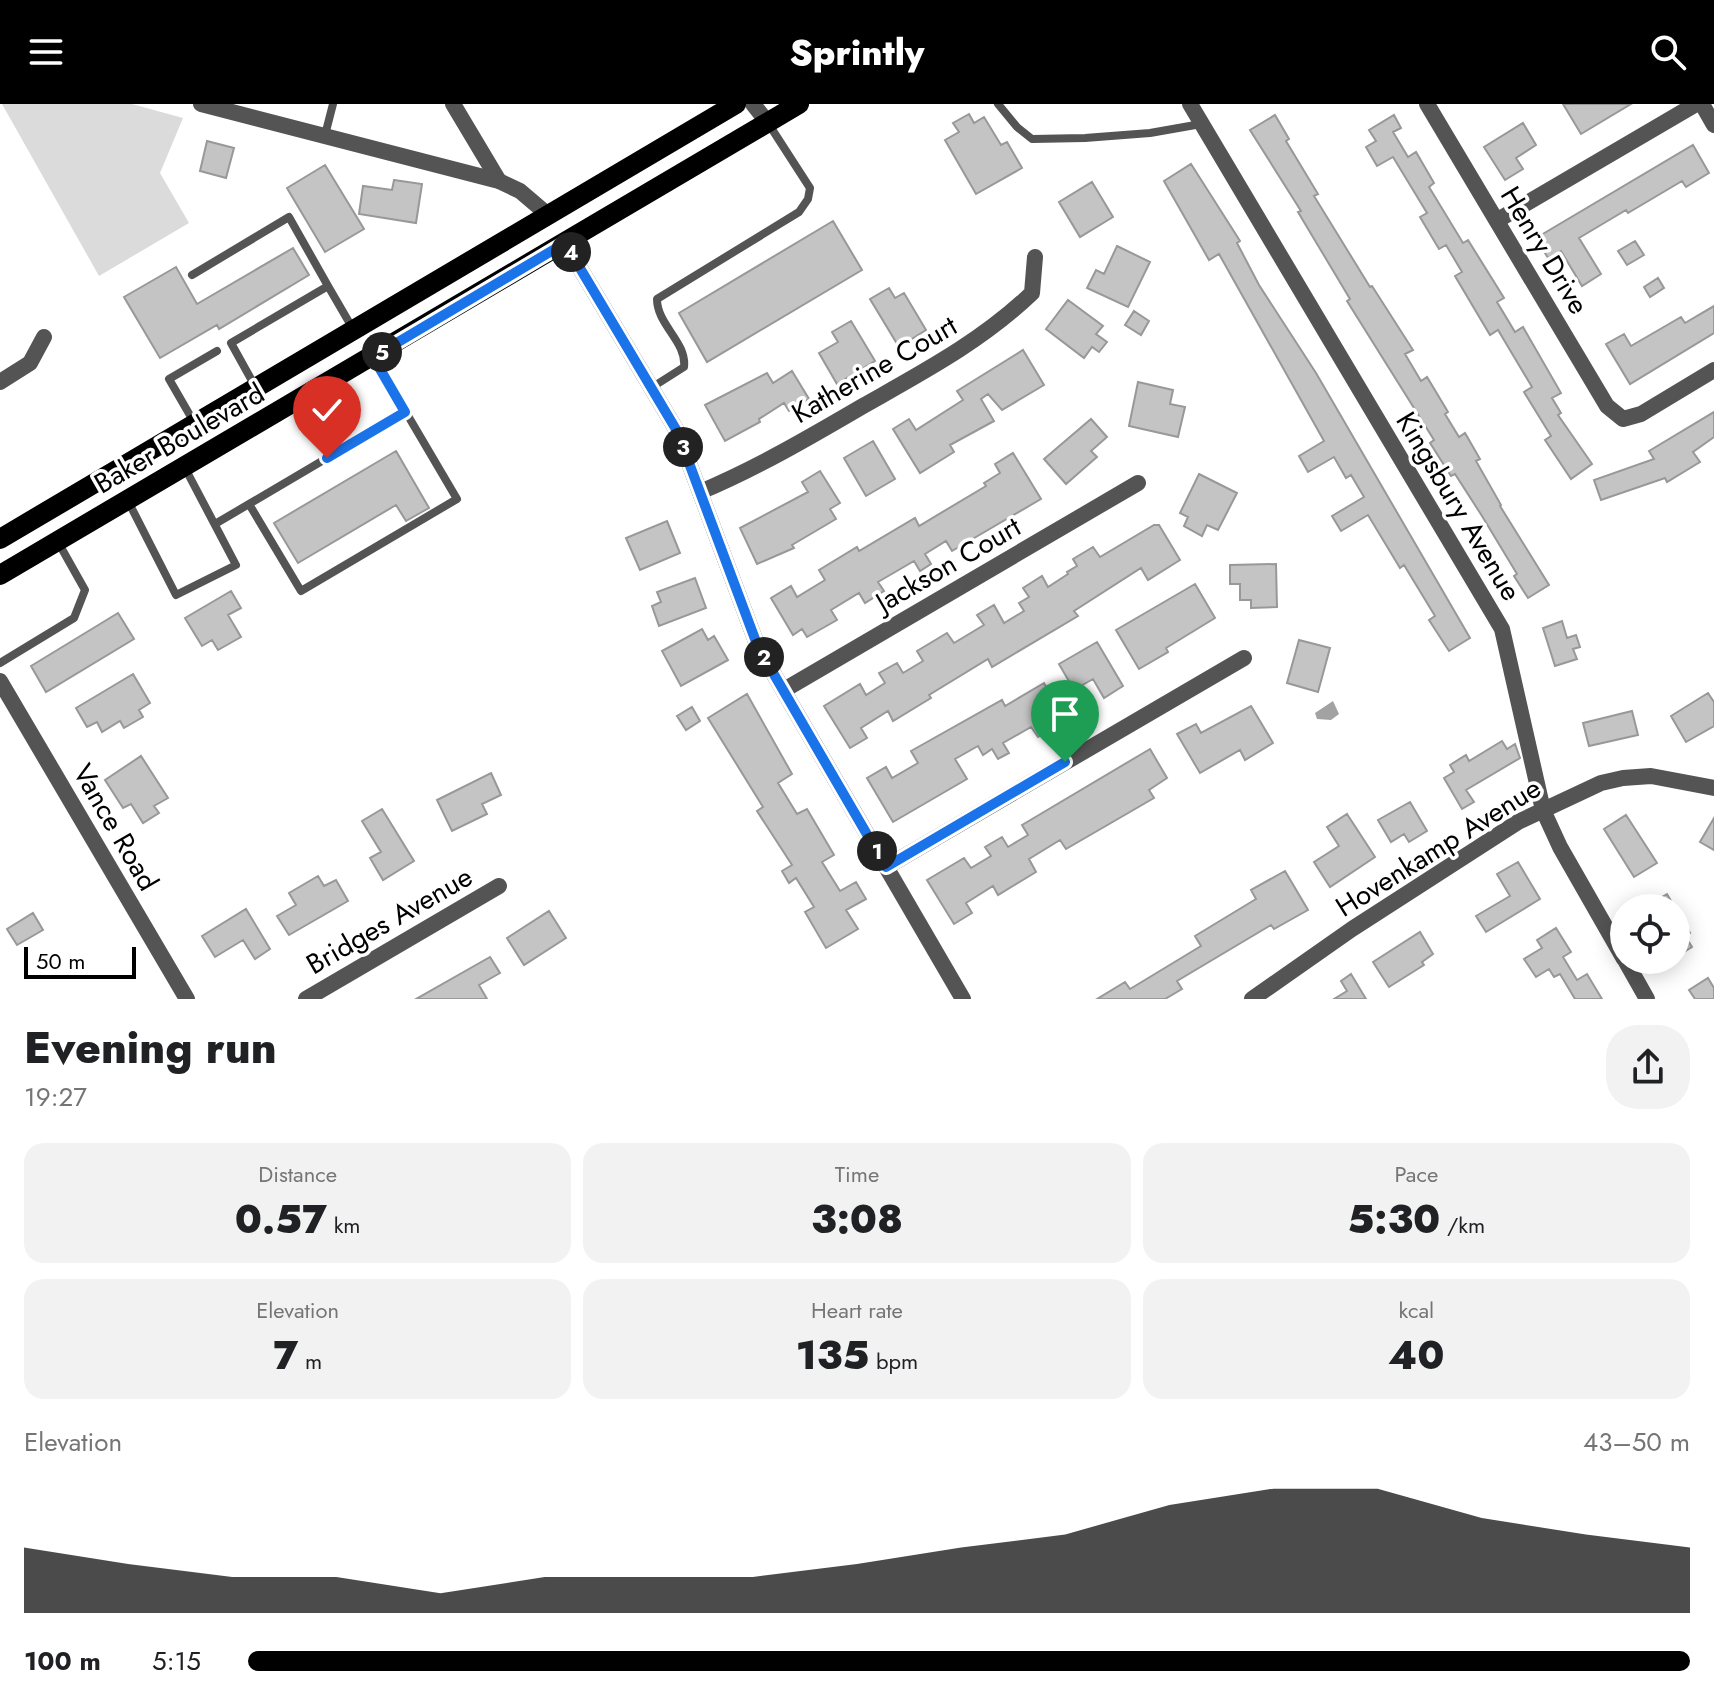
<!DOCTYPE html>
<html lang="en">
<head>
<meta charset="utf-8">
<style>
	body { margin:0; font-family:Jost,sans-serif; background:#f2f2f2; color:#202124; height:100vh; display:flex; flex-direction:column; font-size:30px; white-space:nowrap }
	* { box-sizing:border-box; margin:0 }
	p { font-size:26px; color:#757577 }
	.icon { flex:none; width:44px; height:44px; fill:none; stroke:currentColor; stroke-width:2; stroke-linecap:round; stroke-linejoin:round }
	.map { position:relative; height:895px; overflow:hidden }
	.details { display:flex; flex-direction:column; background:#fff; flex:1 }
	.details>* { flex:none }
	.tools { position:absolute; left:1610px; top:790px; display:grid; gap:16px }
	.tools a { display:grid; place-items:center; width:80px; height:80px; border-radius:50%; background:#fff; box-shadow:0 4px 20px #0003; font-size:40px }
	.scale { position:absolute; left:24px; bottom:20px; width:112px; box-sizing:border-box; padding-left:8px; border:4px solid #000; border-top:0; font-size:22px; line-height:28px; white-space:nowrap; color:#000; -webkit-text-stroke:6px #fff; paint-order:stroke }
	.pin { position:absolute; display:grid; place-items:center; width:68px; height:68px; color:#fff; margin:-82px -34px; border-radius:50% 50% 50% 0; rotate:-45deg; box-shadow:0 0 8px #0007 }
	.pin .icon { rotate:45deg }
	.km { position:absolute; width:40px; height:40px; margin:-20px; border-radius:50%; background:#222; color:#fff; font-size:22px; line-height:40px; text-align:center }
	.round { display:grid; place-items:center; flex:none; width:84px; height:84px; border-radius:32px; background:#f2f2f2 }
	.headline { display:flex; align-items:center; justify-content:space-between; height:136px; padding:0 24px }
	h1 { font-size:44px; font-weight:800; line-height:60px }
	.figures { display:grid; grid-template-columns:repeat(3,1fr); gap:12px; height:136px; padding:8px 24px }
	.figures div { display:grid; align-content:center; border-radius:20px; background:#f2f2f2; text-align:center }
	.figures b { font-size:40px; font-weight:800 }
	.figures small { font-size:22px; font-weight:400 }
	.figures p { font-size:22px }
	.chart { height:224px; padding:16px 24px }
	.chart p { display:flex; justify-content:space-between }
	.chart svg { width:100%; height:144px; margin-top:8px; fill:#000; opacity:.7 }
	ul { padding:0 24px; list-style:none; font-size:26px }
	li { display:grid; grid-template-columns:128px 96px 1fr; align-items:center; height:60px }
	li i { height:20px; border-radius:10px; background:#000 }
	header { display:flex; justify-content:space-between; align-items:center; height:104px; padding:0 24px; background:#000; color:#fff; font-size:36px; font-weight:800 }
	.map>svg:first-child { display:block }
	.green { fill:#dbdbdb }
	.water { fill:#a2a2a2 }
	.building { fill:#c4c4c4; stroke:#989898; stroke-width:2 }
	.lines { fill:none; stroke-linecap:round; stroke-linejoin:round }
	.service { stroke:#545454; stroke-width:8 }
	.minor { stroke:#545454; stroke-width:16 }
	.tertiary { stroke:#545454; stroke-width:16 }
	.primary { stroke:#000; stroke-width:20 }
	.route-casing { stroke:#fff; stroke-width:16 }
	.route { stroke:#1a73e8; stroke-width:10 }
	.labels { text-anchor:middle; stroke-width:7; stroke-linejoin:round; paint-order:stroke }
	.street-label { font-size:28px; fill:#000; stroke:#fff }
</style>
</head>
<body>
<header><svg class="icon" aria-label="menu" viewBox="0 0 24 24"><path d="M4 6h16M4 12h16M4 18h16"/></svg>Sprintly<svg class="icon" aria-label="search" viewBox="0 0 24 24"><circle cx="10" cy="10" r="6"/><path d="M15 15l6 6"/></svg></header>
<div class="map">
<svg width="1714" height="895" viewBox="0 0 1714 895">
	<rect width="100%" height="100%" fill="#fff"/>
	<path class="green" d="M2,0H132L183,14L160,69L189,119L99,172Z"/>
	<path class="water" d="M1333,597L1339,610L1331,616L1317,615L1315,609Z"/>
	<path class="building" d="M1563,0H1631L1581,30Z
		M969,10L974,19L984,13L1001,41L1007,38L1022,64L976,90L945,36L959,28L953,19Z
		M1275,11L1289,35L1286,37L1318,90L1314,92L1370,183L1372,182L1413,246L1405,250L1421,277L1427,273L1448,308L1445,310L1459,333L1465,329L1480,355L1476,357L1501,401L1500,402L1549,481L1528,494L1514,472L1517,470L1482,412L1455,370L1451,372L1430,339L1434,336L1347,197L1350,195L1298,108L1301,107L1250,26Z
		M1394,11L1401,24L1393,28L1408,53L1416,48L1434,79L1429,83L1463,139L1468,136L1504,194L1497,198L1515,228L1523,223L1561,289L1552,294L1561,309L1558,311L1592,360L1571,375L1545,336L1551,332L1524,288L1532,283L1498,226L1490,231L1455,172L1462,168L1446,141L1439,145L1420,113L1427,109L1393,53L1377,62L1366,43L1376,37L1369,26Z
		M1523,19L1536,41L1516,54L1523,65L1505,76L1484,43Z
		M207,37L234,44L226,74L200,67Z
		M1693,41L1709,69L1686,83L1682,77L1628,109L1626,106L1579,134L1601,170L1582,182L1561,147L1548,154L1536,134Z
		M1191,60L1240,137L1237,139L1259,181L1316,269L1470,534L1449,547L1429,516L1435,512L1404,461L1400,464L1368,411L1341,427L1332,412L1364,393L1351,371L1346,374L1334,353L1308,368L1299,352L1324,337L1219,150L1209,156L1164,77Z
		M325,61L364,125L325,148L287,84Z
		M394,76L422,80L416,119L359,110L363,82L392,86Z
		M1092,78L1113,113L1080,133L1059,98Z
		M833,117L862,166L707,258L679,209Z
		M1635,137L1644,151L1627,161L1618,147Z
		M1117,142L1150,158L1128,203L1087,184L1096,166L1104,170Z
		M293,144L309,171L219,225L217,221L160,254L124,193L176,163L197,200Z
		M1658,174L1664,184L1650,193L1644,183Z
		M889,184L895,194L904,189L926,226L899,243L870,195Z
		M1068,196L1103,222L1096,230L1107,238L1099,248L1092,243L1084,254L1046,225Z
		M1714,202V229L1630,280L1606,240L1624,230L1631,242L1681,213L1685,219Z
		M1134,207L1149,217L1141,231L1125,221Z
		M851,217L875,257L837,280L819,249L838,238L832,228Z
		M1023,246L1044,281L1002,306L988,290L981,295L994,317L950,341L954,348L920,369L893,325L909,315L916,326L963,296L957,287Z
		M792,267L809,295L789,307L784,299L759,315L760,318L725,337L705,301L767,269L773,279Z
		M1138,278L1173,286L1170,300L1185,303L1178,333L1129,322Z
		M1714,308V333L1693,348L1700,358L1667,378L1665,374L1601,396L1594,376L1654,355L1649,347Z
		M1091,315L1107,333L1091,347L1097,353L1066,380L1044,355Z
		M873,337L895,375L866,392L844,354Z
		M396,347L429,404L406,417L396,401L298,459L274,419Z
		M1013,349L1041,395L952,447L946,437L925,450L931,460L920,467L914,457L878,478L884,487L865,499L859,489L831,506L837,516L807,533L802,525L793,531L771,494L791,482L797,493L825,476L819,466L857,443L859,447L915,414L919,422L986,382L984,379L1000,369L995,360Z
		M820,367L840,399L830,405L836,415L792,441L794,444L757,460L740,424L808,388L802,378Z
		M1199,370L1237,389L1218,426L1207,421L1202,432L1184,422L1188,413L1180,409Z
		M667,417L680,449L640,466L626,434Z
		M1154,421H1159L1180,456L1148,476L1141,464L1074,507L1078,512L992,563L988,555L929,591L931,594L893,617L888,607L861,624L867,634L850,644L824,602L860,580L866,591L885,579L879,569L897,559L903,569L923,557L917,547L947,529L954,539L984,521L977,511L994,501L1004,519L1024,507L1019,499L1029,493L1023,484L1042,472L1048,483L1068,470L1067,468L1077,462L1073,455L1093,443L1100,453Z
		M1276,460L1277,503L1251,504V496H1240V480H1230V461Z
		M695,474L706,504L659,522L652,502L661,498L657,488Z
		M1195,480L1215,514L1166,544L1168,548L1139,565L1116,526Z
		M231,487L241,504L228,511L241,533L218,546L212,536L202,542L185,514Z
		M118,509L134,535L46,588L31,562Z
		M1562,517L1567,534L1576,531L1580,543L1573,545L1577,555L1555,562L1543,524Z
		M702,525L708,536L714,532L728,556L681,582L662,547Z
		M1299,536L1330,544L1318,588L1287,579Z
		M1097,538L1123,582L1104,594L1093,575L1074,586L1059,560Z
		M133,570L150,599L139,606L143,613L124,624L120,617L102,628L97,618L87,623L76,604Z
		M1044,579L1066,617L1038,633L1031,623L1003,639L1009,649L998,655L992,645L983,651L978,642L955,655L967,675L893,718L867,674L886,663L892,674L918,659L911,647L1002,596L1005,602Z
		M1708,589L1714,598V622L1686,638L1671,612Z
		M747,590L792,670L778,679L797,710L807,705L834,751L822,758L840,787L856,778L866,795L846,806L858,825L826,844L805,808L814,803L796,774L789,779L782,767L792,761L757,707L763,703L708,614Z
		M1251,602L1273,639L1245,656L1240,646L1200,669L1177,630L1196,620L1201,629Z
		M692,603L700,617L686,626L677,612Z
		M1632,607L1638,631L1589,642L1583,619Z
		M1502,637L1507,645L1515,640L1520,654L1466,686L1474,698L1462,705L1444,674L1454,668L1450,661L1466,651L1469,657Z
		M1150,645L1167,674L1149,686L1154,694L1066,745L1060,736L1029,755L1036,768L998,791L993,782L966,799L972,809L954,820L927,776L964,754L971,764L991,752L985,743L1002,733L1008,743L1028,731L1022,721Z
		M141,652L168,694L154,702L159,709L143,719L131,700L123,704L105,676Z
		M491,669L501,691L482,700L487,710L452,727L437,696Z
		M1410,698L1427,727L1409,738L1404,730L1391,738L1378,716Z
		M382,705L414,757L383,776L370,754L381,748L362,717Z
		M1347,710L1375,753L1330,783L1314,758L1339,742L1327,723Z
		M1626,711L1657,759L1634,773L1604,725Z
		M1714,714V746L1700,738Z
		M1518,758L1540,795L1486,828L1476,812L1510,792L1497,770Z
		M1285,767L1308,806L1274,825L1271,821L1177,877L1182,885L1165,895H1097L1125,878L1130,885L1201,842L1195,832L1256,795L1251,786Z
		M318,772L324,782L336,776L348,797L289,831L277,812L296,801L289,789Z
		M1667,790L1675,804H1643Z
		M246,805L270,845L255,855L243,836L215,853L202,832Z
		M1676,805L1690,829L1685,832L1692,843L1676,853Z
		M549,807L566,834L524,861L507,834Z
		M33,809L43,826L17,841L7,825Z
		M1556,824L1571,848L1563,853L1577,876L1587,870L1602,895H1575L1560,870L1554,873L1549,865L1536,873L1524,855L1542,844L1537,836Z
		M1420,828L1433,850L1422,858L1424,861L1389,883L1373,858Z
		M490,853L500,869L479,881L487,895H416Z
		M1351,870L1366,895H1334L1347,887L1341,877Z
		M1708,874L1714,884V895H1695L1689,886Z"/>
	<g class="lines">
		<path class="service" d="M998,0L1017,23L1032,35L1085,34L1150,29L1201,20
			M325,31L333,0
			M192,171L289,113L328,182
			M374,254L457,395L301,487L249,400L405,308
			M256,284L231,239L328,182L353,225
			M651,284L684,263C687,238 657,221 657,195L799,108L808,95L810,84L768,19
			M195,320L169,275L217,247
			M128,397L176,491L236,461L185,364
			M215,420L249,400
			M0,559L74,514L85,486L58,438"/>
		<path class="minor" d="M453,0L499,77
			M753,0L768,19
			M1190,0L1502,525L1543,706L1560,743L1624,855
			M1427,0L1607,302L1623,315L1641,310L1714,266
			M1702,0L1714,21
			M1498,116L1696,0
			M565,139L677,327L758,543L963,895
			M0,278L30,259L44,233
			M700,388C757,364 810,333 863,302C923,268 982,237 1032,189L1035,153
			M784,586L1138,379
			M886,763L1244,554
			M1625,856L1647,895
			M306,895L499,782
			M1252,895L1352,825L1518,718L1601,679L1623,674L1651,672L1714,684"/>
		<path class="tertiary" d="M201,0L499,77L520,87L547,110
			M0,577L187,895"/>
		<path class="primary" d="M0,435L736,0
			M0,471L799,0"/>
	</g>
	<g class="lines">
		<g class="route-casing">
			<path id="route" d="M327,354L405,308L373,253L565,139L677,327L758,543L886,763L1065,658"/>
		</g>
		<use href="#route" class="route"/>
	</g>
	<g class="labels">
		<g class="street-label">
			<text transform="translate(1545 146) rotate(59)" y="10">Henry Drive</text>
			<text transform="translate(874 265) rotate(-30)" y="10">Katherine Court</text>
			<text transform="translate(179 334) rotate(-30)" y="10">Baker Boulevard</text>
			<text transform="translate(1459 402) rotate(59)" y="10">Kingsbury Avenue</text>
			<text transform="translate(948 460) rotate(-30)" y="10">Jackson Court</text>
			<text transform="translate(116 723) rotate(60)" y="10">Vance Road</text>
			<text transform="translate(1438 743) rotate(-32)" y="10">Hovenkamp Avenue</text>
			<text transform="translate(389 816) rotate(-30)" y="10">Bridges Avenue</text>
		</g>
	</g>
</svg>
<div class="tools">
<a><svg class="icon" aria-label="locate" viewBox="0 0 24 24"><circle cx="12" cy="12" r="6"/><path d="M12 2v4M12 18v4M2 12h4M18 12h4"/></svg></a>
</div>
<div class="scale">50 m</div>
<div class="pin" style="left:1065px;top:658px;background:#1e9e55"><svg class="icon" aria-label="arrive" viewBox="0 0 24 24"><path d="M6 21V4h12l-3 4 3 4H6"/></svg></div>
<div class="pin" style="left:327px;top:354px;background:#d93025"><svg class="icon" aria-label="check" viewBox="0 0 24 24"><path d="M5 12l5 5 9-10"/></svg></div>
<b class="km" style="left:877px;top:747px">1</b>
<b class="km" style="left:764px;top:553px">2</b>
<b class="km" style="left:683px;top:343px">3</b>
<b class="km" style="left:571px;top:148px">4</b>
<b class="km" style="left:382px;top:248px">5</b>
</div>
<section class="details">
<div class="headline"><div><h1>Evening run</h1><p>19:27</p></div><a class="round"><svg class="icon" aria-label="share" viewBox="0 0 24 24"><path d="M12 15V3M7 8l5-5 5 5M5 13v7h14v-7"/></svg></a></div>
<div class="figures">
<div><p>Distance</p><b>0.57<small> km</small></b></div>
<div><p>Time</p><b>3:08</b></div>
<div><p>Pace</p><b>5:30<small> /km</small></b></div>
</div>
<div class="figures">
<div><p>Elevation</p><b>7<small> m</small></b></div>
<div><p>Heart rate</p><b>135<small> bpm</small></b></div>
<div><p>kcal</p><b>40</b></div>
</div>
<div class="chart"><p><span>Elevation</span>43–50 m</p>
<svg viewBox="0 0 160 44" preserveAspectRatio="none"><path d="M0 44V24L10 29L20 33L30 33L40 38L50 33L60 33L70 33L80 29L90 24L100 20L110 11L120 6L130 6L140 15L150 20L160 24V44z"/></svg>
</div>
<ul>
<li><b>100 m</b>5:15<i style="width:100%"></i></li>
</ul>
</section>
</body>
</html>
